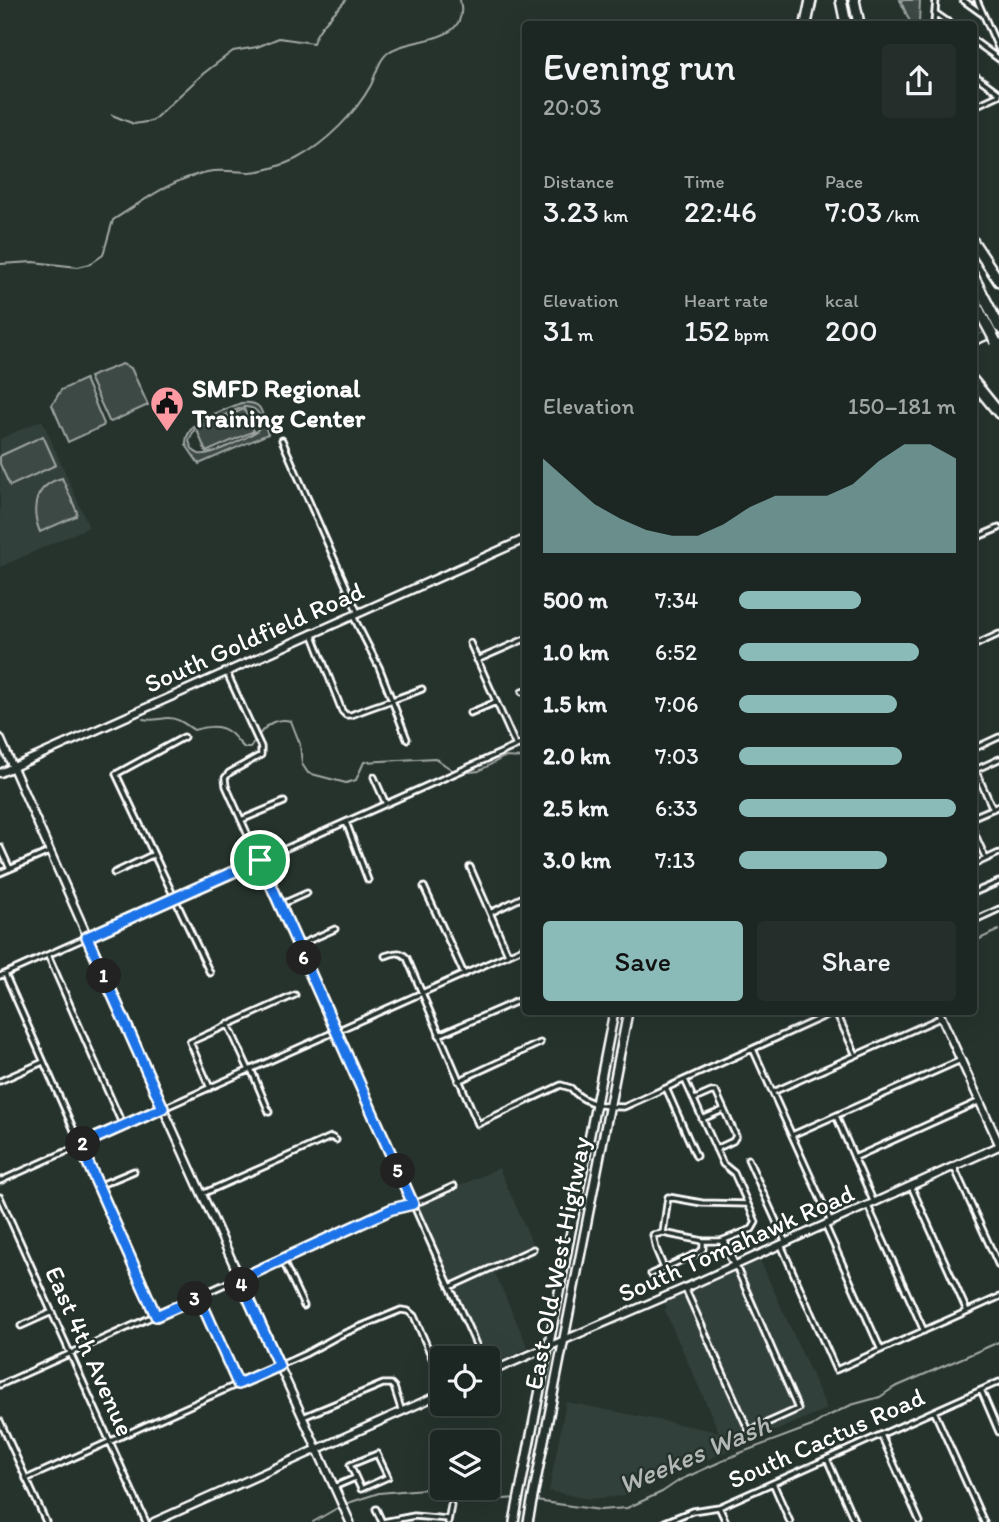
<!DOCTYPE html>
<html lang="en">
<head>
<meta charset="utf-8">
<style>
	body { margin:0; font-family:Itim,sans-serif; background:#252e2a; color:#f1f3f6; height:100vh; display:flex; flex-direction:column; font-size:26px; white-space:nowrap }
	* { box-sizing:border-box; margin:0 }
	p { font-size:23px; color:#a0a5a5 }
	.icon { flex:none; width:38px; height:38px; fill:none; stroke:currentColor; stroke-width:2; stroke-linecap:round; stroke-linejoin:round }
	.map { position:relative; flex:1; overflow:hidden }
	.drawer { position:absolute; left:522px; top:21px; width:455px; height:994px; display:flex; flex-direction:column; background:#1c2622; border-radius:7px; box-shadow:0 7px 28px #0002,0 0 0 2px #3a4340 }
	.drawer>* { flex:none }
	.fabs { position:absolute; left:430px; top:1346px; display:grid; gap:14px }
	.fabs a { display:grid; place-items:center; width:70px; height:70px; border-radius:7px; background:#1c2622; box-shadow:0 7px 28px #0002,0 0 0 2px #3a4340; font-size:35px }
	.pin { position:absolute; display:grid; place-items:center; width:60px; height:60px; color:#fff; margin:-30px; border:4px solid #fff; border-radius:50%; box-shadow:0 2px 7px #0007 }
	.km { position:absolute; width:35px; height:35px; margin:-18px; border-radius:50%; background:#222; color:#fff; font-size:19px; line-height:35px; text-align:center }
	.round { display:grid; place-items:center; flex:none; width:74px; height:74px; border-radius:7px; background:#252e2a }
	.overview { display:flex; align-items:center; justify-content:space-between; height:119px; padding:0 21px }
	h1 { font-size:38px; font-weight:600; line-height:52px }
	.figures { display:grid; grid-template-columns:repeat(3,1fr); gap:10px; height:119px; padding:7px 21px }
	.figures div { display:grid; align-content:center }
	.figures b { font-size:30px; font-weight:600 }
	.figures small { font-size:19px; font-weight:400 }
	.figures p { font-size:19px }
	.chart { height:196px; padding:14px 21px }
	.chart p { display:flex; justify-content:space-between }
	.chart svg { width:100%; height:126px; margin-top:7px; fill:#8bbbb9; opacity:.7 }
	.action { display:flex; gap:14px; margin-top:auto; padding:14px 21px }
	.action a { flex:1; height:80px; border-radius:7px; background:#8bbbb9; color:#111; font-size:28px; font-weight:600; line-height:80px; text-align:center }
	.action a+a { background:#252e2a; color:#f1f3f6 }
	ul { padding:0 21px; list-style:none; font-size:23px }
	li { display:grid; grid-template-columns:112px 84px 1fr; align-items:center; height:52px }
	li i { height:18px; border-radius:9px; background:#8bbbb9 }
	.map>svg:first-child { display:block }
	.built { fill:#333f3a }
	.green { fill:#3e4944; stroke:#9ea4a2; stroke-width:2; fill-rule:evenodd }
	.lines { fill:none; stroke-linecap:round; stroke-linejoin:round }
	.stream { stroke:#a4a9a7; stroke-width:2 }
	.street-casing { stroke:#fff; stroke-width:9 }
	.secondary-casing { stroke:#fff; stroke-width:11 }
	.primary-casing { stroke:#fff; stroke-width:12 }
	.highway-casing { stroke:#fff; stroke-width:14 }
	.street { stroke:#26332d; stroke-width:3.5 }
	.secondary { stroke:#26332d; stroke-width:6 }
	.primary { stroke:#26332d; stroke-width:7 }
	.highway { stroke:#26332d; stroke-width:9 }
	.highway-bridge-casing { stroke:#fff; stroke-width:14; stroke-linecap:butt }
	.highway-bridge { stroke:#26332d; stroke-width:9 }
	.route-casing { stroke:#fff; stroke-width:14 }
	.route { stroke:#1a73e8; stroke-width:9 }
	.labels { text-anchor:middle; stroke-width:5; stroke-linejoin:round; paint-order:stroke }
	.poi-label { font-size:26px; font-weight:bold; fill:#fff; stroke:#26332d; text-anchor:start }
	.street-label { font-size:26px; fill:#fff; stroke:#26332d }
	.water-label { font-size:28px; font-style:italic; fill:#b3b8b6; stroke:#26332d }
</style>
</head>
<body>
<div class="map">
<svg width="999" height="1522" viewBox="0 0 999 1522">
	<rect width="100%" height="100%" fill="#26332d"/>
	<filter id="ink" filterUnits="userSpaceOnUse"><feTurbulence type="fractalNoise" baseFrequency=".0143" numOctaves="2"/><feDisplacementMap in="SourceGraphic" scale="14" xChannelSelector="R" yChannelSelector="G"/><feConvolveMatrix kernelMatrix="1 2 1 2 8 2 1 2 1" color-interpolation-filters="sRGB"/></filter>
	<g filter="url(#ink)">
		<path class="built" d="M42,420L89,527L0,567V439Z
			M499,1168L537,1254L495,1273L528,1348L489,1365L488,1358H486L418,1205Z
			M760,1260L827,1409L622,1496L589,1499L549,1491L566,1402L719,1432L664,1309L667,1308L664,1303Z"/>
		<path class="green" d="M900,0H920L919,24H911Z
			M122,364L131,368L148,405L111,422L109,421L89,377Z
			M85,379L104,424L103,426L68,442L52,405L61,390Z
			M241,403C268,400 260,418 268,434L199,464L186,445C184,420 222,412 241,403ZM243,407C258,406 265,418 257,431C248,437 210,457 199,454C193,452 191,447 189,441L195,428Z
			M244,409L254,431L206,452L197,430Z
			M43,436L56,465L10,486L0,464V456Z
			M62,478L77,512L76,516L40,532C30,508 35,485 62,478Z"/>
		<g class="lines">
			<path class="stream" d="M112,115L134,124L152,121L204,73L233,51L257,47L279,38L313,43C318,26 335,13 346,0
				M0,264L33,262L78,267L90,264L103,255L113,220C143,201 172,179 207,172C221,169 235,172 250,172C264,171 283,165 296,159C326,143 355,114 371,85C376,74 379,59 389,52C410,36 471,46 460,0
				M143,719C153,721 157,719 167,718C177,717 186,725 194,730C205,727 218,724 229,732C235,736 239,744 245,748H250L255,741
				M258,736C267,724 276,717 291,721L300,744L302,764L308,773L346,783L356,780L364,762L435,758L455,772
				M460,773L479,771L504,757L525,758
				M973,942L999,930
				M536,1501L600,1510L627,1508L662,1492L680,1480L740,1453L812,1426L826,1417L851,1405L880,1397L893,1388L999,1342
				M348,1503L379,1493L424,1489L466,1490L490,1500L517,1498
				M313,1522L339,1507"/>
			<g class="street-casing">
				<path id="street" d="M963,0L981,13
					M977,0L999,50
					M935,13L951,24
					M934,24L936,0
					M973,40L999,59
					M973,74L999,93
					M973,107L999,95
					M282,440L358,613
					M973,539L999,528
					M353,616L379,667L407,739
					M312,633L342,711L346,715H351C375,705 398,699 422,689
					M470,643L516,746
					M973,646L999,634
					M477,660L525,639
					M227,673L261,747V755L229,773L225,778L226,786L482,1358
					M522,692L525,691
					M470,713L496,702
					M184,737L116,774L210,973
					M973,749L999,737
					M973,765L993,809
					M973,771L999,759
					M374,777L386,804
					M973,817L999,806
					M241,820L284,802
					M346,822L368,880
					M973,830L986,859
					M0,847L10,869
					M973,865L999,853
					M470,867L508,954
					M0,873L49,852
					M114,873L152,855
					M424,887L464,974
					M973,893L999,882
					M280,905L307,893
					M490,913L525,896
					M973,921L999,909
					M299,945L335,929
					M48,955L123,1126
					M385,956C395,953 400,950 407,958L478,1124L561,1085L571,1088C582,1103 605,1107 624,1107L834,1012
					M5,974L156,1316
					M0,976L525,742
					M836,1012L856,1055
					M228,1024L249,1070
					M439,1035L520,1000
					M753,1049L831,1222
					M251,1069L269,1112
					M0,1081L43,1062
					M458,1081L540,1043
					M210,1088L190,1042L295,995
					M666,1088L696,1156
					M773,1092L940,1018
					M695,1099L711,1092H716L736,1136L733,1141L716,1149
					M836,1116L874,1203
					M702,1119L723,1110
					M792,1135L961,1060
					M854,1158L980,1101
					M748,1159L786,1243
					M954,1167L999,1266
					M0,1181L525,947
					M98,1186L134,1171
					M911,1186L967,1311
					M202,1194L331,1137L336,1140
					M0,1197L146,1522
					M868,1206L924,1331
					M825,1225L881,1350
					M663,1233L668,1197L702,1203L748,1204
					M721,1241L733,1264
					M781,1245L836,1370L999,1297
					M282,1259L304,1306
					M664,1268L656,1249L653,1235L663,1233L703,1241H721L752,1229L756,1222L734,1173L723,1164L685,1080
					M651,1274L700,1252L703,1249V1241
					M450,1287L533,1249
					M685,1288L749,1431L798,1409L725,1241
					M199,1297L238,1384
					M21,1326L52,1312
					M0,1385L392,1209L421,1201L454,1186
					M981,1390L999,1432
					M934,1411L984,1522
					M303,1417L383,1384H391L394,1387L402,1412
					M0,1421L46,1522
					M881,1435L920,1522
					M377,1454L388,1477L361,1489L350,1465Z
					M827,1459L855,1522
					M26,1479L305,1354L340,1335L401,1310L408,1311L414,1316L443,1383
					M773,1483L790,1522
					M334,1487L355,1478
					M719,1507L726,1522
					M376,1509L382,1522
					M383,1522L414,1516L448,1519
					M448,1522L451,1505
					M665,1522L692,1511L719,1507L999,1382"/>
			</g>
			<g class="secondary-casing">
				<path id="secondary" d="M0,738L163,1108L350,1522
					M0,773L525,539
					M939,1012L999,1144
					M488,1373L685,1288L999,1146
					M154,1522L443,1393"/>
			</g>
			<g class="primary-casing">
				<path id="primary" d="M973,333L999,322
					M973,341L999,330
					M514,1522L614,1012
					M528,1522L628,1012"/>
			</g>
			<g class="highway-casing">
				<path id="highway" d="M841,0L846,24
					M854,0L859,24
					M806,24L811,0
					M973,242L999,281
					M973,276L992,313
					M973,298L983,318
					M973,381L999,413"/>
			</g>
			<use href="#street" class="street"/>
			<use href="#secondary" class="secondary"/>
			<use href="#primary" class="primary"/>
			<use href="#highway" class="highway"/>
			<g class="highway-bridge-casing">
				<path id="highway-bridge" d="M992,313L999,327
					M983,318L996,342"/>
			</g>
			<use href="#highway-bridge" class="highway-bridge"/>
		</g>
	</g>
	<g class="lines" filter="url(#ink)">
		<g class="route-casing">
			<path id="route" d="M260,860L413,1204L392,1209L240,1279L279,1366L238,1384L199,1297L156,1316L80,1145L163,1108L87,937Z"/>
		</g>
		<use href="#route" class="route"/>
	</g>
	<defs>
		<g id="civic-pin" transform="scale(1.75)"><path d="M0 17L-7.5 6A9.5 9.5 0 1 1 7.5 6Z" fill="#ff9aa2" stroke="#26332d"/><path d="M-.6-6.5H3V-4.5H.6V-3L4-1V1h2V6H-6V1h2V-1L-.6-3ZM-1.2 2.5V6h2.4V2.5Z" fill="#111"/></g>
	</defs>
	<g fill-rule="evenodd">
		<use href="#civic-pin" x="167" y="403"/>
	</g>
	<g class="labels">
		<g class="poi-label">
			<text x="192" y="397">SMFD Regional<tspan x="192" dy="30">Training Center</tspan></text>
		</g>
		<g class="street-label">
			<text transform="translate(254 637) rotate(-24)" y="9">South Goldfield Road</text>
			<text transform="translate(736 1243) rotate(-24)" y="9">South Tomahawk Road</text>
			<text transform="translate(557 1263) rotate(-79)" y="9">East Old West Highway</text>
			<text transform="translate(90 1351) rotate(66)" y="9">East 4th Avenue</text>
			<text transform="translate(826 1438) rotate(-24)" y="9">South Cactus Road</text>
		</g>
		<g class="water-label">
			<text transform="translate(694 1454) rotate(-23)" y="10">Weekes Wash</text>
		</g>
	</g>
</svg>
<div class="fabs">
<a><svg class="icon" aria-label="locate" viewBox="0 0 24 24"><circle cx="12" cy="12" r="6"/><path d="M12 2v4M12 18v4M2 12h4M18 12h4"/></svg></a>
<a><svg class="icon" aria-label="layers" viewBox="0 0 24 24"><path d="M12 4l9 5-9 5-9-5zM3 14l9 5 9-5"/></svg></a>
</div>
<div class="pin" style="left:260px;top:860px;background:#1e9e55"><svg class="icon" aria-label="arrive" viewBox="0 0 24 24"><path d="M6 21V4h12l-3 4 3 4H6"/></svg></div>
<b class="km" style="left:104px;top:976px">1</b>
<b class="km" style="left:83px;top:1144px">2</b>
<b class="km" style="left:195px;top:1299px">3</b>
<b class="km" style="left:242px;top:1285px">4</b>
<b class="km" style="left:398px;top:1171px">5</b>
<b class="km" style="left:304px;top:958px">6</b>
<section class="drawer">
<div class="overview"><div><h1>Evening run</h1><p>20:03</p></div><a class="round"><svg class="icon" aria-label="share" viewBox="0 0 24 24"><path d="M12 15V3M7 8l5-5 5 5M5 13v7h14v-7"/></svg></a></div>
<div class="figures">
<div><p>Distance</p><b>3.23<small> km</small></b></div>
<div><p>Time</p><b>22:46</b></div>
<div><p>Pace</p><b>7:03<small> /km</small></b></div>
</div>
<div class="figures">
<div><p>Elevation</p><b>31<small> m</small></b></div>
<div><p>Heart rate</p><b>152<small> bpm</small></b></div>
<div><p>kcal</p><b>200</b></div>
</div>
<div class="chart"><p><span>Elevation</span>150–181 m</p>
<svg viewBox="0 0 160 44" preserveAspectRatio="none"><path d="M0 44V11L10 19L20 27L30 32L40 36L50 38L60 38L70 34L80 28L90 24L100 24L110 24L120 20L130 12L140 6L150 6L160 11V44z"/></svg>
</div>
<ul>
<li><b>500 m</b>7:34<i style="width:56%"></i></li>
<li><b>1.0 km</b>6:52<i style="width:83%"></i></li>
<li><b>1.5 km</b>7:06<i style="width:73%"></i></li>
<li><b>2.0 km</b>7:03<i style="width:75%"></i></li>
<li><b>2.5 km</b>6:33<i style="width:100%"></i></li>
<li><b>3.0 km</b>7:13<i style="width:68%"></i></li>
</ul>
<div class="action"><a>Save</a><a>Share</a></div>
</section>
</div>
</body>
</html>
